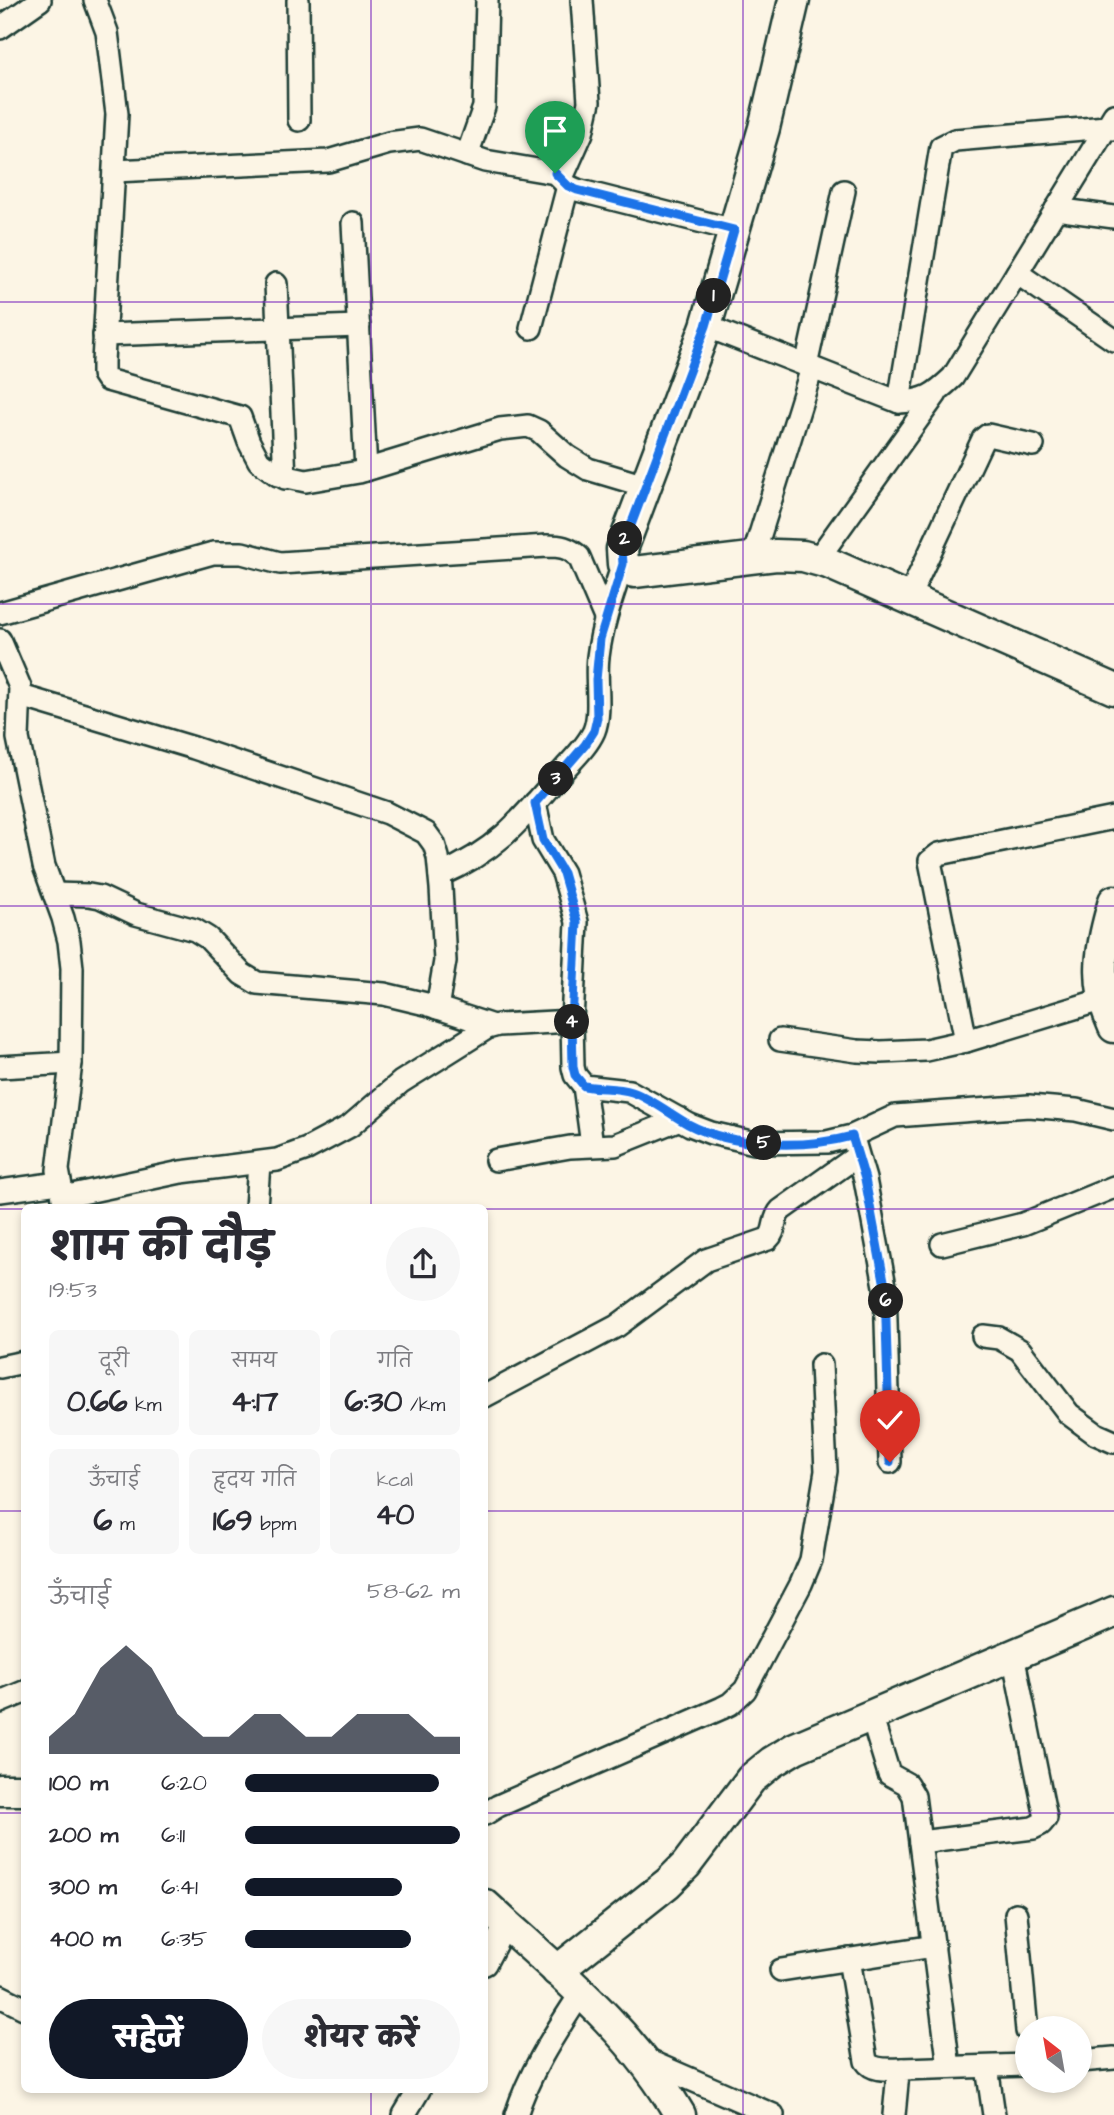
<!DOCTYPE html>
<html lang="hi">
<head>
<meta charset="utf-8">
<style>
	body { margin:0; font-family:"Architects Daughter","Playpen Sans Deva",sans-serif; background:#f7f7f7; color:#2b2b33; height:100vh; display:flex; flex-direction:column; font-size:26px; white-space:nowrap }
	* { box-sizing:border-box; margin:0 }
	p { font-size:23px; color:#7c7c81 }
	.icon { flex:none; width:38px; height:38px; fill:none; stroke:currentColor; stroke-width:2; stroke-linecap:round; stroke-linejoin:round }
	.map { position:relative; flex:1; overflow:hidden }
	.details { position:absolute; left:21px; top:1204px; width:467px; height:889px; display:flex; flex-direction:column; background:#fff; border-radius:10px; box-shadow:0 4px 10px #0003 }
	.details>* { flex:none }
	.needle { width:46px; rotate:329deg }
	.buttons { position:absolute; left:1015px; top:2016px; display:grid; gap:14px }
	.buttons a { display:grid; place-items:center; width:77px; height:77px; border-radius:50%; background:#fff; box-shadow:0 4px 10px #0003; font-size:35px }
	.pin { position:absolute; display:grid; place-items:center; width:60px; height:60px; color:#fff; margin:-72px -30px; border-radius:50% 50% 50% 0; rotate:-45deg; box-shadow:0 0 7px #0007 }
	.pin .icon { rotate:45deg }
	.km { position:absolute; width:35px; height:35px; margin:-18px; border-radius:50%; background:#222; color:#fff; font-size:19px; line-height:35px; text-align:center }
	.round { display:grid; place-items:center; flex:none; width:74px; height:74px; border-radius:37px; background:#f7f7f7 }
	.headline { display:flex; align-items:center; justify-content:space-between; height:119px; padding:0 28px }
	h1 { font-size:38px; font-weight:800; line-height:52px }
	.metrics { display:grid; grid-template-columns:repeat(3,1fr); gap:10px; height:119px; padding:7px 28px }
	.metrics div { display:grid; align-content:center; border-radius:10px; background:#f7f7f7; text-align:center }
	.metrics b { font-size:30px; font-weight:800 }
	.metrics small { font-size:19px; font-weight:400 }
	.metrics p { font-size:19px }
	.chart { height:196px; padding:14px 28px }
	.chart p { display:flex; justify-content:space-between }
	.chart svg { width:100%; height:126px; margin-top:7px; fill:#111827; opacity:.7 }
	.primary-button { display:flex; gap:14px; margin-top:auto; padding:14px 28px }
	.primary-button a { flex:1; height:80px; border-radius:42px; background:#111827; color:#fff; font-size:28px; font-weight:800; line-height:80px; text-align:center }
	.primary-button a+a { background:#f7f7f7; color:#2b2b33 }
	ul { padding:0 28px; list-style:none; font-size:23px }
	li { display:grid; grid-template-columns:112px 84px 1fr; align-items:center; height:52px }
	li i { height:18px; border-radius:9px; background:#111827 }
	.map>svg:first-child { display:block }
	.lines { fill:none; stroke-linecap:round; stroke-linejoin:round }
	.street-casing { stroke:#1f3d34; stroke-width:26 }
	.secondary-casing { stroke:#1f3d34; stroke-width:35 }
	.street { stroke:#fcf5e5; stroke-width:21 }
	.secondary { stroke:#fcf5e5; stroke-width:30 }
	.route-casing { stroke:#fff; stroke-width:14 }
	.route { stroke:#1a73e8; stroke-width:9 }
	.grid { fill:none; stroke:#7b2cbf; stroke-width:2; stroke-opacity:0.55 }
</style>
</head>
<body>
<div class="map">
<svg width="1114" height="2115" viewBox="0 0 1114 2115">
	<rect width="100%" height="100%" fill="#fcf5e5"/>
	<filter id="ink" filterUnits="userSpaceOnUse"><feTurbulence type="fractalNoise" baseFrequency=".0143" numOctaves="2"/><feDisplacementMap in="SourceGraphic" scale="14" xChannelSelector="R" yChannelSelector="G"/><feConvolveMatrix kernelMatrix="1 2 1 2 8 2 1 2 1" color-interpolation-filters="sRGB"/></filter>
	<g filter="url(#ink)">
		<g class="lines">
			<g class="street-casing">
				<g id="street">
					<path d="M95 0 107 32 117 114 103 362V374L107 380 240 417 249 442 259 461 278 475 306 481 359 472 500 429 528 426 539 431 567 456 588 469 645 486"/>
					<path d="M298 0 299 120"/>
					<path d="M0 28 40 0"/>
					<path d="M467 155 484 107 487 0"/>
					<path d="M114 171 328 161 389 143 420 139 485 161 555 173 568 186 577 190 734 230"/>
					<path d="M562 178 582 133 589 102 582 0"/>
					<path d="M1056 209 1114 217"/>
					<path d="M353 223 366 470"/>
					<path d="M1017 273 1114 340"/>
					<path d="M276 284 285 478"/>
					<path d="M706 326 899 402C926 401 934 395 953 377L1114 115"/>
					<path d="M531 328 568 186"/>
					<path d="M104 335 359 326"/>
					<path d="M806 366 844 191"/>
					<path d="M899 402 941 147 955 140 1106 127 1114 129"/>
					<path d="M753 557 812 368"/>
					<path d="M817 560 936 394"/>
					<path d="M908 599 983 439 988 435 1033 445"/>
					<path d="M0 613 213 553H242L280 563 547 546C560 546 569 547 579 557L605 618"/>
					<path d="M0 640 20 687 18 738 44 866 63 918 69 941 72 968 71 1063 58 1170 65 1208"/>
					<path d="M21 696 194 748 387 813 426 833 434 844 438 857 441 888 445 961 437 1008"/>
					<path d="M535 803 543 840 563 873 577 922 572 1021 573 1067 575 1075 584 1086 629 1091 690 1125 711 1133 755 1143 827 1142 852 1136 895 1116 1029 1106 1076 1110 1114 1119"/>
					<path d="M440 875C499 849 521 820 561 773 572 760 587 747 594 731 602 711 595 679 598 657 602 624 613 594 623 564"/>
					<path d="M54 894 89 895 100 897 136 914 195 930 208 938 242 974 257 983 384 994 426 1004 493 1026"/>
					<path d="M780 1040 857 1051 881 1052 926 1050 966 1041 1104 999"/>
					<path d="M966 1041 930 861 939 854 1114 818"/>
					<path d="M0 1067 71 1063"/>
					<path d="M584 1086 592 1145"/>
					<path d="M855 1145 865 1179 885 1286 890 1462"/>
					<path d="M496 1160 570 1147 615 1145 680 1119"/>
					<path d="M0 1191 59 1183"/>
					<path d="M63 1197 181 1172 277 1160 307 1149 350 1126 401 1082 487 1028 498 1025 572 1021"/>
					<path d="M256 1208 259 1163"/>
					<path d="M942 1244 1023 1224 1114 1187"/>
					<path d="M983 1336 999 1338 1020 1350 1069 1414 1096 1434 1114 1442"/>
					<path d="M0 1367 24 1362"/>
					<path d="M485 1396 617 1326 706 1260 768 1239C777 1231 772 1219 781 1210L857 1156"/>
					<path d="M0 1702 24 1692"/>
					<path d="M871 1715 889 1774 907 1784 914 1796 949 2067"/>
					<path d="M485 1814 498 1806 722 1708 730 1704 745 1690 801 1584 811 1560 826 1471 821 1365"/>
					<path d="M920 1842 1033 1828 1041 1824 1046 1818 1013 1655"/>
					<path d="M1016 1914 1027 2031"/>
					<path d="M849 1959 866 2061C873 2072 890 2069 903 2069"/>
					<path d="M485 1964 506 1924"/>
					<path d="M781 1970 934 1946"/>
					<path d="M0 1996 24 2008"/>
					<path d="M644 2059 773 2115"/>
					<path d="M1080 2061 1114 2058"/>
					<path d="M987 2067 994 2115"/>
					<path d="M404 2115 419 2090"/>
					<path d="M516 2115C530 2070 556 2032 581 1993"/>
					<path d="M894 2115 898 2073 903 2069 1027 2065"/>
				</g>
			</g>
			<g class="secondary-casing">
				<g id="secondary">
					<path d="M794 0 764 128 706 326 622 549 623 564 634 572 776 555 803 556 828 563 1114 689"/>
					<path d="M1114 901C1101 948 1093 981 1114 1027"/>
					<path d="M0 1790H24"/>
					<path d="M485 1905C557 1971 631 2029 680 2115"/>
					<path d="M557 1971 668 1883 686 1865 751 1779 772 1762 795 1748 1114 1612"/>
				</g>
			</g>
			<use href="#street" class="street"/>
			<use href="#secondary" class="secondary"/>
		</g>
	</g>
	<g class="lines" filter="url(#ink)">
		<g class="route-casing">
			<path id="route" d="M555 173 568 186 577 190 734 230 706 326 622 549 623 564 600 639 596 680 597 718 594 731 585 745 535 803 543 840 563 873 577 922 572 1021 573 1067 575 1075 584 1086C600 1089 617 1087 632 1092 652 1099 670 1114 688 1124 733 1148 804 1149 852 1136L865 1179 885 1286 890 1462"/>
		</g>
		<use href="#route" class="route"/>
	</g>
	<path class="grid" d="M371 0V1208M743 0V2115M0 302H1114M0 604H1114M0 906H1114M0 1209H24M485 1209H1114M0 1511H24M485 1511H1114M0 1813H24M485 1813H1114M371 2090V2115"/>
</svg>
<div class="buttons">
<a><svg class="needle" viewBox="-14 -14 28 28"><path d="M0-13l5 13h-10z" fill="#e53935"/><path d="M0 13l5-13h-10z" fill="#7c7c81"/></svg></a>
</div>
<div class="pin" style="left:555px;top:173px;background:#1e9e55"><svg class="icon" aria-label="arrive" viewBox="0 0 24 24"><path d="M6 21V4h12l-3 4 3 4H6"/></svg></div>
<div class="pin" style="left:890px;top:1462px;background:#d93025"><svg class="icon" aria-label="check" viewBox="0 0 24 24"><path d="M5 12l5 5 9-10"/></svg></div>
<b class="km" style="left:714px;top:296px">1</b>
<b class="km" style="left:625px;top:539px">2</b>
<b class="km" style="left:556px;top:779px">3</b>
<b class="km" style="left:572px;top:1022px">4</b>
<b class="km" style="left:764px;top:1143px">5</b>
<b class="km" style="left:886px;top:1301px">6</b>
<section class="details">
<div class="headline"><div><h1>शाम की दौड़</h1><p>19:53</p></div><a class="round"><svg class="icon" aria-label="share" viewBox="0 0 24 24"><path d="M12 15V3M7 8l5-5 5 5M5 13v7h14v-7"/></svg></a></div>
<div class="metrics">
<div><p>दूरी</p><b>0.66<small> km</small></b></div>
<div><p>समय</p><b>4:17</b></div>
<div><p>गति</p><b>6:30<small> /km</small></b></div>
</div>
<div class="metrics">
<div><p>ऊँचाई</p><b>6<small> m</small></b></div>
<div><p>हृदय गति</p><b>169<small> bpm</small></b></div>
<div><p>kcal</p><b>40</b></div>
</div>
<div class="chart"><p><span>ऊँचाई</span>58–62 m</p>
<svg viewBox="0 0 160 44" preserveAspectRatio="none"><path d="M0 44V38L10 30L20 14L30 6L40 14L50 30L60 38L70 38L80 30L90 30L100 38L110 38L120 30L130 30L140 30L150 38L160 38V44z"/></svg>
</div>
<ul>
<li><b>100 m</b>6:20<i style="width:90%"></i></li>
<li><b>200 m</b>6:11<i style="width:100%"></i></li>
<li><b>300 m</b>6:41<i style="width:73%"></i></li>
<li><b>400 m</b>6:35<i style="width:77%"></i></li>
</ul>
<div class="primary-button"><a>सहेजें</a><a>शेयर करें</a></div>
</section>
</div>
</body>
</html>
